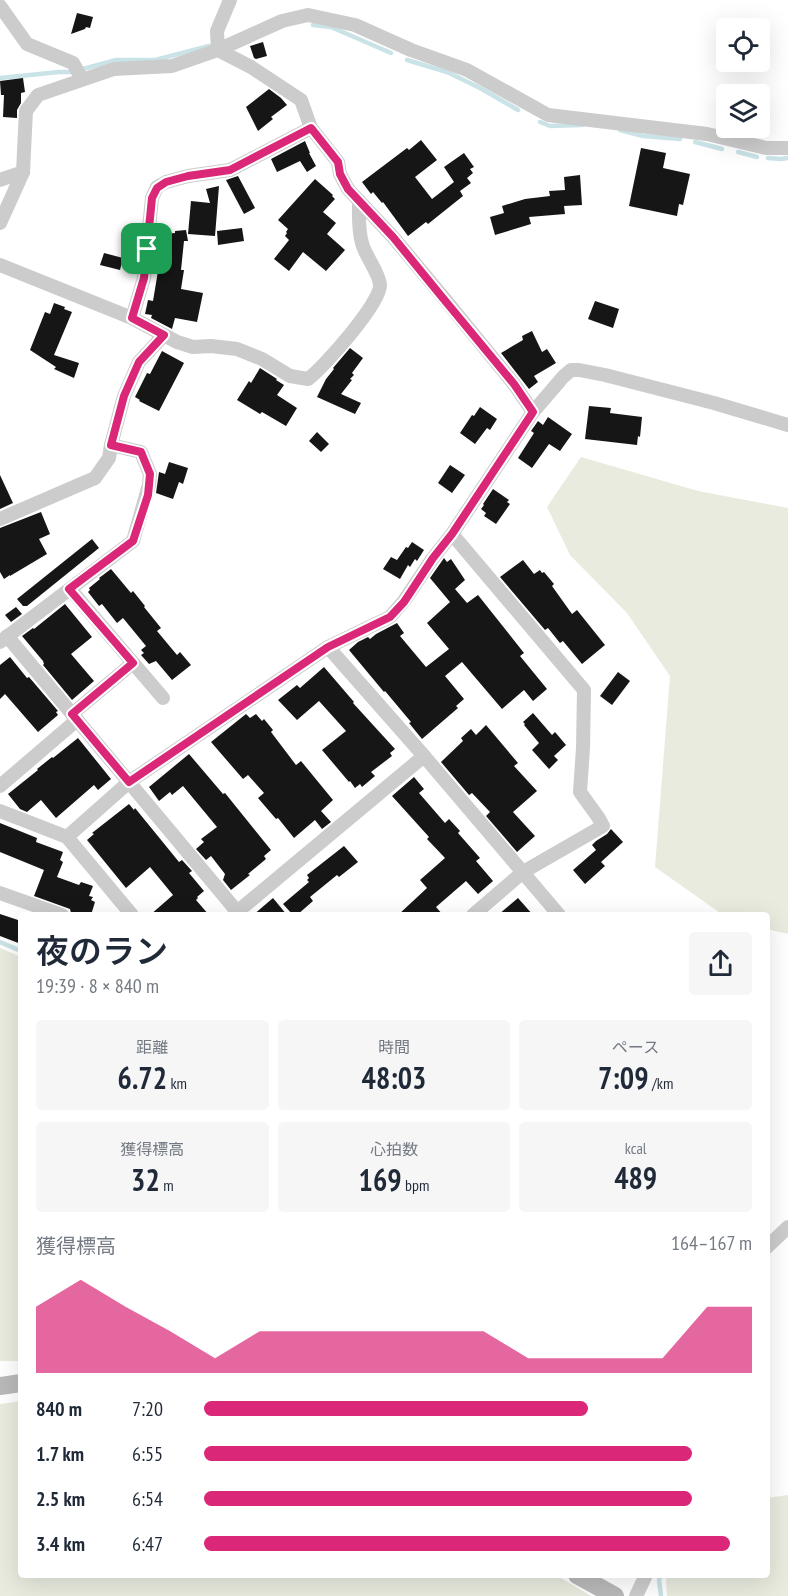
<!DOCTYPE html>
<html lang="ja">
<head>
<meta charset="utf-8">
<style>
	body { margin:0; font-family:"PT Sans Narrow","Noto Sans JP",sans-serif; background:#f6f6f7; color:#1f2937; height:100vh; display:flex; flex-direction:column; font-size:22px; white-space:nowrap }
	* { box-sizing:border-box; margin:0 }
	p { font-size:20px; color:#747a83 }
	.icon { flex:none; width:33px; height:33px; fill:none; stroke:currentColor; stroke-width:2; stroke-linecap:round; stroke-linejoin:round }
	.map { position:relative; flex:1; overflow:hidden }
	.drawer { position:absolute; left:18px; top:912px; width:752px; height:666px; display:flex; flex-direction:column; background:#fff; border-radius:6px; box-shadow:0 6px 24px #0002 }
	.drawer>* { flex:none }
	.fabs { position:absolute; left:716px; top:18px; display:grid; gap:12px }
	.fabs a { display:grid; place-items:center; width:54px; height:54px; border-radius:6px; background:#fff; box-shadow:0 6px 24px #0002; font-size:30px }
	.pin { position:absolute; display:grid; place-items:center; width:51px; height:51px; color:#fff; margin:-26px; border-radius:12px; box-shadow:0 3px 9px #0006 }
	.round { display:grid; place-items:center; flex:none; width:63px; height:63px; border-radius:6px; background:#f6f6f7 }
	.headline { display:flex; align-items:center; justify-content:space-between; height:102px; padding:0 18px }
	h1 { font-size:33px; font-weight:600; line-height:45px }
	.stats { display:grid; grid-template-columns:repeat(3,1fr); gap:9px; height:102px; padding:6px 18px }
	.stats div { display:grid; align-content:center; border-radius:6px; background:#f6f6f7; text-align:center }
	.stats b { font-size:30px; font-weight:600 }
	.stats small { font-size:16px; font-weight:400 }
	.stats p { font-size:16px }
	.chart { height:168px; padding:12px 18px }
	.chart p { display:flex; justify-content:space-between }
	.chart svg { width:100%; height:108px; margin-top:6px; fill:#db2777; opacity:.7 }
	ul { padding:0 18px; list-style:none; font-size:20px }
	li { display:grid; grid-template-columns:96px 72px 1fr; align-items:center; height:45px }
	li i { height:15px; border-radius:8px; background:#db2777 }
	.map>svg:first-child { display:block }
	.green { fill:#e8ebde }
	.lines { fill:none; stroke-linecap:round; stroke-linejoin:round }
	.stream { stroke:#c9e3e7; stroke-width:4.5 }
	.building { fill:#161616 }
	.street { stroke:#ccc; stroke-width:14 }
	.secondary { stroke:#b9b9b9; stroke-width:18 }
	.route-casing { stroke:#fff; stroke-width:12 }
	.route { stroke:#db2777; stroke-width:8 }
</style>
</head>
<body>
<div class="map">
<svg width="788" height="1596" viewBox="0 0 788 1596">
	<rect width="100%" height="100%" fill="#fff"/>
	<g class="green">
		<path d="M581 457 698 491 788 508V934L767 929 766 915H723L655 867 670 676 627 613 570 555 547 507Z"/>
		<path d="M0 948 21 957V1361H0Z"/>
		<path d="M21 1401V1575H556L591 1596H0V1404Z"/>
		<path d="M788 1495V1596H667L666 1579 670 1575H766L767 1498Z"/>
	</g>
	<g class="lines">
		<g class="stream">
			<path d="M313 25 331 27 391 53"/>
			<path d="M407 60 447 72 480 88 518 110"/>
			<path d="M0 78 59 72H72L116 60H155L209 46"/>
			<path d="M540 122 550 126 582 125"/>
			<path d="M620 130 643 136 680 139"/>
			<path d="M695 142 722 149"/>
			<path d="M738 152 757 157"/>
			<path d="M768 158 781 159 788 158"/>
			<path d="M0 942 21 951"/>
			<path d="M661 1575 659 1580 661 1596"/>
		</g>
	</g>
	<g class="building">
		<path d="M77 13 93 17 90 28 86 27 85 29 71 34Z"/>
		<path d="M263 42 267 56 256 59 254 58 250 46Z"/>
		<path d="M23 78 25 92 21 93V103L17 110V118L3 117 4 95H1L0 81Z"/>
		<path d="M269 89 281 98 287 105 271 117 273 119 258 131 246 107Z"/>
		<path d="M421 140 437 160 415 177 432 199 454 182 444 167 464 153 474 167 470 169 473 173 467 178 471 183 460 191 463 196 428 224 426 222 408 236 383 202 382 203 373 192 371 194 362 182 407 148 409 150Z"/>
		<path d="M305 141 310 153H309L316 166 307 172 300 161 277 172 271 159Z"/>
		<path d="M641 148 666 153 663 168 690 174 683 205 679 204 677 216 629 206Z"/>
		<path d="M580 175 582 205 564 206 565 214 529 217 531 224 495 235 490 217 504 213 502 206 525 199 550 196 549 191 565 190 564 177Z"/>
		<path d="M238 176 255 208 244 214 226 180Z"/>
		<path d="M315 179 333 195 332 196 335 199 323 212 336 223 327 234 345 250 326 271 303 252 289 271 274 259 289 240 285 236 287 233 286 232 288 229 278 220Z"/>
		<path d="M219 186 215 236 188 234 191 201 210 203 206 189Z"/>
		<path d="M242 228 244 241 218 245 217 231Z"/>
		<path d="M186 230 188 241H184L181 270H184L181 289 203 293 197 322 175 318 172 329 151 318 152 315 145 314 148 300 153 301 158 271H157L159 248 156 249 157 235 175 233V231Z"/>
		<path d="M104 253 123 258 120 270 100 265Z"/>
		<path d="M595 301 619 309 613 328 588 319Z"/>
		<path d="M54 303 65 307 64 309 72 312 54 355 79 363 74 378 54 369 56 367 30 350 45 312 50 314Z"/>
		<path d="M532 331 542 352 547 349 556 363 534 376 538 382 529 389 501 353 523 340 522 336Z"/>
		<path d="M350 348 363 358 352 373 354 375 350 379 352 380 341 394 361 403 355 414 317 397 326 379 334 369 333 368Z"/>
		<path d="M162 351 184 363 159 411 139 401 140 400 135 397 147 373 150 374Z"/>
		<path d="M260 368 277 379 276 380 284 385 277 395 297 408 286 426 262 412 260 414 237 400 249 381 251 383Z"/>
		<path d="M589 406 611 408 610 413 642 417 640 437 638 436 637 445 585 439Z"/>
		<path d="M480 407 497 419 490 430 487 428 475 444 460 433 472 415 474 416Z"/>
		<path d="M548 417 572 434 560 451 549 444 532 468 518 458 534 433 531 431 538 421 543 425Z"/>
		<path d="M317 432 329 444 321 452 309 441Z"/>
		<path d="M169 462 188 468 183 484 179 482 173 499 156 493 159 472 165 474Z"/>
		<path d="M450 465 465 475 452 493 438 483Z"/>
		<path d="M0 475 13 503 0 509Z"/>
		<path d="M493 489 509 500 507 502 510 504 496 524 484 516 486 513 481 509 484 505 483 504Z"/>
		<path d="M41 512 50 534 39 539 47 554 10 576V575L4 579 0 572V528Z"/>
		<path d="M92 539 99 548 27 606H23L17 599Z"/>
		<path d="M412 542 424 550 417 561 415 559 410 567 408 565 400 579 383 569 391 557 397 560 406 547 408 548Z"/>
		<path d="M444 558 447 562 451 559 465 580 455 589 467 603 478 595 524 653 520 656 547 689 533 701 524 690 502 709 462 662 445 676 464 699 456 706 458 708 422 739 409 723 411 722 385 691 384 692 349 650 358 642 368 637 370 639 376 634 397 623 404 633 400 636 426 667 449 649 427 623 450 602 430 578Z"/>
		<path d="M523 560 534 574 540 570 542 573 544 572 554 584 552 586 572 614 577 610 605 645 582 664 563 641 560 643 548 628 545 630 500 577Z"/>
		<path d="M111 569 131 593 133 591 145 606 144 607 161 628 157 631 177 655 180 652 191 665 172 680 156 661 149 664 141 655 144 653 141 650 146 646 123 618 117 623 102 604 99 606 88 592 90 590 89 588 100 579 99 578Z"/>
		<path d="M65 604 92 637 71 654 94 681 72 700 43 665 44 664 43 661 22 636 33 628 34 629Z"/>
		<path d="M16 607 22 614 11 622 5 615Z"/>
		<path d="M10 657 27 678 29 677 58 711 56 712 58 715 38 732 5 694 0 699V665Z"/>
		<path d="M324 667 354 702 353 703 395 749 390 753 392 756 371 772 375 776 362 787 360 784 355 788 350 781 349 782 322 750 346 731 319 701 297 720 278 700 297 685 300 688Z"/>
		<path d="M618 672 630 681 612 705 600 696Z"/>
		<path d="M533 713 552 735 555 732 566 745 554 756 558 760 549 769 532 750 539 743 524 725 525 724 523 722Z"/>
		<path d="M246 714 250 718 256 714 262 721 264 719 273 730 271 732 296 765 301 761 333 800 321 811 331 822 322 829 315 820 294 838 278 818 276 819 258 798 264 793 248 775 243 779 211 742Z"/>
		<path d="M486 725 518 763 514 766 537 791 513 812 535 836 517 852 486 816 490 812 472 793 469 795 441 762 463 741 461 738 471 729 476 735Z"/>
		<path d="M78 738 111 779 98 790 94 785 56 818 41 800 27 812 20 809 8 794 38 770 37 769 52 757 53 758Z"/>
		<path d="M189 754 223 794 225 793 271 850 264 856 266 859 248 874 250 875 231 890 223 880 225 874 211 856 206 860 196 849 204 842 201 839 217 827 183 786 172 795 170 792 159 801 149 787Z"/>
		<path d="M414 777 424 789 419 793 445 823 449 819 460 831 458 833 480 858 476 861 493 881 478 894 466 881 436 907 443 915H398L427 888 420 880 445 858 427 839 429 837 392 796Z"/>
		<path d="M129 804 134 810 135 808 179 862 182 860 192 871 189 873 204 891 197 897 198 898 196 900 209 915H150L173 895 150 867 126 888 87 840 94 834 92 833Z"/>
		<path d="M0 823 37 838 36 842 63 852 60 860 63 862 57 877 79 885 81 882 93 886 89 896 93 897 91 900 95 902 91 915H76L71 913 70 909 34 896 44 870 0 852Z"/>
		<path d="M611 829 623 842 601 862 605 866 585 884 573 870 596 850 592 845 596 841 607 834Z"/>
		<path d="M344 846 358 862 339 877 337 875 310 897 313 901 297 915H293L283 904 309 882 307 880 309 878 307 875Z"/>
		<path d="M273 898 287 915H253Z"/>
		<path d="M518 898 533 915H498Z"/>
		<path d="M0 914 21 921V944L0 936Z"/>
	</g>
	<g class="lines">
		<g class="street">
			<path d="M0 6 27 44 73 63 82 79"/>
			<path d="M218 50 251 67 301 100 311 128 338 162 340 174 348 189 393 237 443 297 514 384 533 412"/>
			<path d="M218 50 217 31 230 0"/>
			<path d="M0 180 23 172"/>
			<path d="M0 223 23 172 26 111 38 95 114 69 172 66 218 50 282 21 308 15 355 25 411 50 467 70 548 115 707 134 766 148H788"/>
			<path d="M0 265 132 318 177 342 193 347 211 346 237 349 262 359 290 376 308 379C323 368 381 303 380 285 379 272 365 256 362 243 358 230 359 214 359 201"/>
			<path d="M132 318 144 278 152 198 157 187 166 182 188 176 230 170 311 128"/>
			<path d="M0 519 95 478 109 458 111 445"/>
			<path d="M452 534 584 690 583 748 580 792 598 817 603 826 523 872 473 915"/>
			<path d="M70 589 163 698"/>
			<path d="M7 636 240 915"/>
			<path d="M0 642 133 541 149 485 150 474 141 452 111 445 124 396 139 362 164 335"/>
			<path d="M328 647 424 756 559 915"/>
			<path d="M72 714 133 663"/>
			<path d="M0 786 77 720"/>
			<path d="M0 811 67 837 132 915"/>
			<path d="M67 837 129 782 328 647 390 617 404 601 433 558 452 534 533 412 563 377 571 370H579L605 375 714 403 788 425"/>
			<path d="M0 893 62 915"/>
			<path d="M237 912 424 756"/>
			<path d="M766 1248 788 1227"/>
			<path d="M636 1596 646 1575"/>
		</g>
		<g class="secondary">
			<path d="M0 1386 21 1383"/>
			<path d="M577 1575 615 1596"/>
		</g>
	</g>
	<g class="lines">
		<g class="route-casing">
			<path id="route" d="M311 128 338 162 340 174 348 189 393 237 442 297 514 384 533 412 452 534 433 558 404 602 390 617 328 647 129 782 72 714 133 663 69 589 133 541 148 495 149 485 150 474 141 452 111 445 124 396 139 362 164 335 132 318 144 278 152 198 157 188 166 182 188 176 230 170Z"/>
		</g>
		<use href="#route" class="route"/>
	</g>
</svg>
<div class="fabs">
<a><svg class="icon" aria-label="locate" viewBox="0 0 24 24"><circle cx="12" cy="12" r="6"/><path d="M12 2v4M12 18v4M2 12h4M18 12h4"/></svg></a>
<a><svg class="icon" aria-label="layers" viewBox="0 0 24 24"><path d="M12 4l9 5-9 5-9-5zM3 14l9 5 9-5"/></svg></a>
</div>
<div class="pin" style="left:147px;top:249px;background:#1e9e55"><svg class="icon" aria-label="arrive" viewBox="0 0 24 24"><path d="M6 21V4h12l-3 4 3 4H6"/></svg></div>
<section class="drawer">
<div class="headline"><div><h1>夜のラン</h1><p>19:39 · 8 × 840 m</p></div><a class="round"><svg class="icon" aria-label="share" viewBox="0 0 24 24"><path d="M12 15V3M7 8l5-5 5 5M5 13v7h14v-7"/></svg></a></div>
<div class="stats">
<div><p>距離</p><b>6.72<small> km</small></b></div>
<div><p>時間</p><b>48:03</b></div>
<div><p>ペース</p><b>7:09<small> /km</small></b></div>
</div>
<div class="stats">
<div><p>獲得標高</p><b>32<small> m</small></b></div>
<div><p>心拍数</p><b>169<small> bpm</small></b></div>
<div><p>kcal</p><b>489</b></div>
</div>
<div class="chart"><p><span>獲得標高</span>164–167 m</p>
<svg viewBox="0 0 160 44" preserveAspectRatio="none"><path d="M0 44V17L10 6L20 17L30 27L40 38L50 27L60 27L70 27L80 27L90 27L100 27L110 38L120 38L130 38L140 38L150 17L160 17V44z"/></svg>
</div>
<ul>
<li><b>840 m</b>7:20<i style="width:70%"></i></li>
<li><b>1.7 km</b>6:55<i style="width:89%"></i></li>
<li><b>2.5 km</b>6:54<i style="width:89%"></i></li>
<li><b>3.4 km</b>6:47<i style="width:96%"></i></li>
</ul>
</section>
</div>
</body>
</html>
